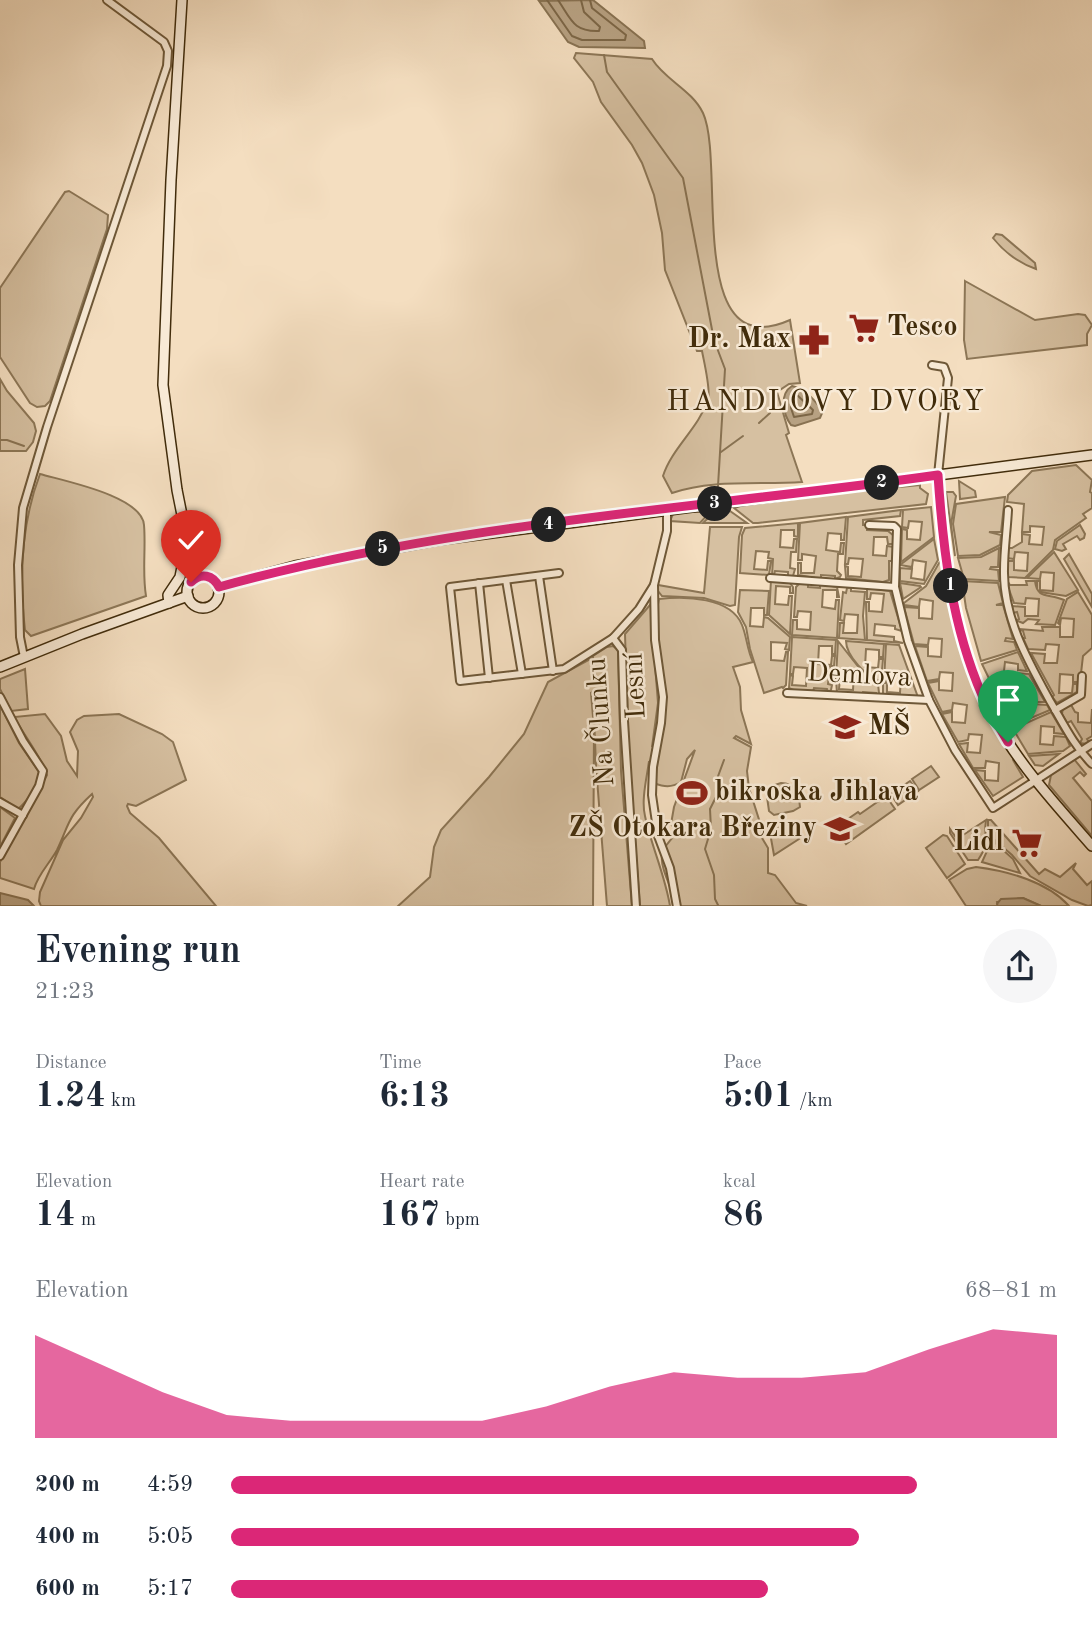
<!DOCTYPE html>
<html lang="en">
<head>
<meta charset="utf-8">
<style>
	body { margin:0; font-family:"Old Standard TT",serif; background:#f6f6f7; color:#1f2937; height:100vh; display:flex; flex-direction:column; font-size:26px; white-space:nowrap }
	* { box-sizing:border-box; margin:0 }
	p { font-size:23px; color:#747a83 }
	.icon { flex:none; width:38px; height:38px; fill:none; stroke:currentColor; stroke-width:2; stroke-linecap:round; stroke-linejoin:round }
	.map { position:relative; height:906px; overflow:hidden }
	.side { display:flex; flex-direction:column; background:#fff; flex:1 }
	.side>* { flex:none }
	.pin { position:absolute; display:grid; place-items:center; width:60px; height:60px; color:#fff; margin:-72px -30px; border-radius:50% 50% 50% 0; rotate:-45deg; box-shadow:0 0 7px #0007 }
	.pin .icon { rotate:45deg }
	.km { position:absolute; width:35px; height:35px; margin:-18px; border-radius:50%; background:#222; color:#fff; font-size:19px; line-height:35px; text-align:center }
	.round { display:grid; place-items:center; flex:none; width:74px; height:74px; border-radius:37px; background:#f6f6f7 }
	.headline { display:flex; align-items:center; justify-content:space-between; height:119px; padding:0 35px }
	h1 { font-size:38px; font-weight:700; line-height:52px }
	.metrics { display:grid; grid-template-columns:repeat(3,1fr); gap:10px; height:119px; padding:7px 35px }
	.metrics div { display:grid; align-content:center }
	.metrics b { font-size:35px; font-weight:700 }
	.metrics small { font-size:19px; font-weight:400 }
	.metrics p { font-size:19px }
	.chart { height:196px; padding:14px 35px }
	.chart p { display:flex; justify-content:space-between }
	.chart svg { width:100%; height:126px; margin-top:7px; fill:#db2777; opacity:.7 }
	ul { padding:0 35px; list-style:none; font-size:23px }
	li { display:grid; grid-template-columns:112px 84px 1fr; align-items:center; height:52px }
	li i { height:18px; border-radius:9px; background:#db2777 }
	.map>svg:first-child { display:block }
	.green { fill:#d6c0a1; stroke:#8c7656; stroke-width:2; fill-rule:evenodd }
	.water { fill:#b7a182; stroke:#887252; stroke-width:2 }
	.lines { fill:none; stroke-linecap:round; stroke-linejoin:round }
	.shore { stroke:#7c6646; stroke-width:2 }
	.stream { stroke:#887252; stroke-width:2 }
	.street-casing { stroke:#6e5838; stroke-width:10 }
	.secondary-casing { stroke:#412c0b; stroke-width:12 }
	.street { stroke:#f8ead6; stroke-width:6 }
	.secondary { stroke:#f8ead6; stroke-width:9 }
	.route-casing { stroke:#fff; stroke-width:14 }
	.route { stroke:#db2777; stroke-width:9 }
	.labels { text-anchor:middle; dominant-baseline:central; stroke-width:5; stroke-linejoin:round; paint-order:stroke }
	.poi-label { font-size:28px; font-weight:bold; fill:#412c0b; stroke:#f8ead6; text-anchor:start }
	.street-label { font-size:28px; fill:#412c0b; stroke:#f8ead6 }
	.neighbourhood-label { font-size:30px; letter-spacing:2px; fill:#412c0b; stroke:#f8ead6 }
</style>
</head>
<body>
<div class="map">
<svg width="1092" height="907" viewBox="0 0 1092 907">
	<rect width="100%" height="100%" fill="#f4dec0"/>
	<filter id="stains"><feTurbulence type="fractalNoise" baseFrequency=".00286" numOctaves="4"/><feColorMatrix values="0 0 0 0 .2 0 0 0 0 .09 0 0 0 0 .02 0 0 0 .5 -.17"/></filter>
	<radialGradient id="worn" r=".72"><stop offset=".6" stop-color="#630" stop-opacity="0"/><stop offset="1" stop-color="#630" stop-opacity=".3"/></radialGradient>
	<g class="green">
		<path d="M576 53 652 59C665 80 692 90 703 113 726 162 684 367 790 320L800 383 789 384 777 392 789 433 786 435 802 482C759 485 713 479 672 493L663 476C672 448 698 429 708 400 711 390 704 362 702 351H697L665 270 662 233 654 195 642 163 632 145 601 102 593 82 574 58Z"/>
		<path d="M69 191 108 215 107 229 50 401 45 406 37 407 30 403 0 357V288L65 192Z"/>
		<path d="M996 234 1002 235 1035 263 1036 269C1019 263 1005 253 993 238Z"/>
		<path d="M965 281 1035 320 1078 314 1085 315 1092 325 1087 334V345L967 359 964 340Z"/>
		<path d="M0 379 7 391 34 423 36 431 33 442 26 451H0Z"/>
		<path d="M1076 465 1092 480 1090 492 1092 493V508L1083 514 1086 518 1055 540 1053 550 1025 578 1008 577 1006 576 1007 561H1014V570L1027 571 1028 553 1015 552 1014 559 1007 558 1008 548H1012L1022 542V534L1030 535 1029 544 1042 545 1044 527 1030 526V532H1022L1024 504 1007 502 1008 495 1032 471Z"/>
		<path d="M40 474C64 481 142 496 144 525 146 549 142 572 146 596L31 636 25 630C19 578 21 524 40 474Z"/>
		<path d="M959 481 975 491 976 497 960 499Z"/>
		<path d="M920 485V488L928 494 926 504 758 523H753L734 508 747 504 787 498Z"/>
		<path d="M946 492H953L956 496 951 524 955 556Z"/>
		<path d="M1005 497 1001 532H989L1001 535 1000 545 980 555 958 556 953 524 956 504Z"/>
		<path d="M931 507 934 537 901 562 902 529 907 530V539L920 540 922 522 909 521 908 528 902 527 903 510Z"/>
		<path d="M901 510 900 516 863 520V525H867V530L888 531 894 536V544H888L887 537H874L873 555 886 556 887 546 894 547 893 561H889V580L883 582 846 578 845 566 848 567V576L861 577 863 559 849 558 848 564H845L848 517Z"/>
		<path d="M730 511 747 523H703L713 513Z"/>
		<path d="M685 512H710L700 523 670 521 673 514Z"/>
		<path d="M846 517 844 540H841V534L828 533 826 550 840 552 841 543H844L843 554H838L837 571 841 575 840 577 835 579V576L821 575V579L798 575V563H801V573H814L816 556 802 554V560H798L800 523Z"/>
		<path d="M798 523V537L794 536V530H781L780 547 793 548 794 539H797L796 552H791L790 568 795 569 793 576 788 577V572L775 571 774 575H772L773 559 768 558 769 552 756 551 754 569 767 570 768 561H771L769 575 740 573 742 535 745 528Z"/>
		<path d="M1080 525 1085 534 1084 538 1080 540 1077 536 1063 544 1066 549 1062 551 1055 549 1057 541Z"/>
		<path d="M710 527H742L739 537 735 605 730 606 704 598 662 596 658 591V585L704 593Z"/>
		<path d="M934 539 938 560 924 584 900 581V568L912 569 911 578 924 580 926 562 913 560 912 567 900 565Z"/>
		<path d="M999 548 998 567H991L990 569 998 570 999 581 964 579 958 558 981 557Z"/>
		<path d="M1054 552 1078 590 1066 596 1040 592 1037 590V581H1040V590L1053 591 1054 573 1041 572 1040 579 1027 578Z"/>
		<path d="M1069 554 1092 594V607L1064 559Z"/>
		<path d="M942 560 953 619 965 659 1014 759 1013 760 1023 777 993 796 975 770 985 771V780L998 781 999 763 986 761 985 768H973L959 744 968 743 967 752 980 753 982 735 969 734 968 740 958 742 942 714 952 712V722L965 723 967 705 953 703 952 710 942 712 928 683 939 681V690L952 691 953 673 940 672 939 679 927 681 915 646 928 647V656L941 657 942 639 929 638 928 645 914 644 904 607 919 608V618L932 619 933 601 920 599 919 607 904 605V603L926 586 939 563Z"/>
		<path d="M771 580 789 582 793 587V593H790V587L776 586 775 604 788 605 789 596H792L790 634 769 615Z"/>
		<path d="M962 581 998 583 1003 603 996 605H1003L1013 639 1006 638 1005 641 1014 642 1017 650 981 661 966 608Z"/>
		<path d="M1026 581H1035C1037 600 1049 593 1064 600L1055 625 1036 624 1039 620 1028 619 1023 623 1015 620 1019 619 1017 612 1013 613 1012 606 1025 607V616H1038L1039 599 1026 598 1025 604 1014 603 1007 584 1008 582 1010 585H1027Z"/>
		<path d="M800 583H808V587L820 588V584L837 587 839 597H837V590H823L822 607 835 609 836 600H839L837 638 792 635 793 620H797V629L810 630 811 612 798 611 797 617H794L796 587Z"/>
		<path d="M900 583 920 586 921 587 903 599Z"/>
		<path d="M851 587V591L865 592 863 616 865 640 839 638 840 623H844L843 633H857L858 615 845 614 844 621 840 620 843 592 846 593 847 588Z"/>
		<path d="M867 588 890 591 902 631 895 629V626L875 624 874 635 894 637V641L903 643 867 640 866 602H869V611L882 612 884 594 871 593 870 599H867Z"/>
		<path d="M740 590 769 591 767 615H764V608H751L750 626 763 627 764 617 768 618 790 637 789 650 785 649 787 643 771 642V660L784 661 786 652H788L786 685 783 688 782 687 764 693 750 649 746 627 738 612Z"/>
		<path d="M1078 592 1092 615V648L1083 656 1080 682H1073V675L1060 674 1059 693H1072L1073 684H1077V692L1057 703 1052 697 1054 695 1031 653 1045 654 1044 663H1057L1059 645 1046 644 1045 650 1028 649 1023 638H1025L1023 631 1019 629 1043 631 1042 627H1060V637H1073L1074 619 1061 618 1060 625 1058 623 1067 599Z"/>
		<path d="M659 599C685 596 731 597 742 625 747 637 747 650 753 662L733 667 740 687 741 710 751 744 736 736 734 738 751 747 747 771 749 788 762 829V838L768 848V873L775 875 796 903 807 906H677C674 892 660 869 662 856 663 844 673 841 676 831L671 824 674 807 695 750 687 759 681 782C671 788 664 787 654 783L649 761C647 777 641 800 645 816 651 845 665 875 670 906H640L629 762 625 634 650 605 653 606 656 614ZM655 665 659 680 662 728 652 747 658 703Z"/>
		<path d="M792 637 836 640 835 654H832V646H819L818 664 831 665 832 656H835L834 666H830L828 684 832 685 831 690 828 692 827 689 814 688 813 692 793 690 789 688 790 675 793 676 792 685 806 686 807 668 794 667 793 674H790Z"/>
		<path d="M838 641 857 665 878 684 879 693 876 697V693L863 692 862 696 837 693 836 679H840L839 689 853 690 854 672 841 670 840 678 836 677Z"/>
		<path d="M846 641 884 644 883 657H879V650L866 649 865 667 878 668 879 659H883L881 681C867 679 846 655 846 641Z"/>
		<path d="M886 644 899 645 919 700 883 695V683H887V692L900 693 901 675 888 674 887 681H884Z"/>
		<path d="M613 646 618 650 621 771 632 906H607L596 766 593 691 591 693 594 729 593 906 397 907 430 877 434 847 441 830 489 777 524 734 548 682 592 658 593 660V656L607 647Z"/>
		<path d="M1018 652 1027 671 1018 670V664L1005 662 1003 680 1016 682 1017 673 1029 674 1045 702H1033V695L1020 694 1019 712 1032 713 1033 704 1047 705 1050 710 1012 726 982 664Z"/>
		<path d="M25 669 28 709 11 711 0 689V679Z"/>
		<path d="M1070 703 1075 712 1078 713V722L1091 723 1092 709V736L1087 739 1089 742 1087 744 1080 743 1082 739 1071 721 1067 723 1062 714 1063 707Z"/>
		<path d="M0 705 19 743 39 772C38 785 28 801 18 809L0 797Z"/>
		<path d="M1051 712 1064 734 1054 733V727L1041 726 1040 744 1053 745 1054 736 1066 737 1070 746 1063 751 1028 754 1013 729Z"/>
		<path d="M45 714 61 736 67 761 77 776 78 751 70 732 77 720 84 716 119 714 162 734 173 742 186 780 136 806 128 804 127 806 130 813 159 838 216 906H41L39 901 40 892 63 840 81 818 93 797 92 794C68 816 70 822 57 850 50 863 38 874 34 889L0 878V862L47 775C45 763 22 732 14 717Z"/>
		<path d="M1059 754 1043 766 1035 765 1029 756Z"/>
		<path d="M1074 759 1086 774 1084 776 1080 772 1073 778 1092 801V836L1049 785 1051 775Z"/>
		<path d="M931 766 939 777 919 790 912 779Z"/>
		<path d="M910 781 918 791 898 805 891 794Z"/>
		<path d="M781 783C796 783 799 794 800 807L793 811 774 815 769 811 766 790 768 787Z"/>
		<path d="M886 796 895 809 846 844 835 828 858 812 860 814Z"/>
		<path d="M0 807 15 818 0 847Z"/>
		<path d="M986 820C983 838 991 841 978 860H968L950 833V829L957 839Z"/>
		<path d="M988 820H991L1039 874 1045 869 1060 877 1076 863 1073 869 1087 885 1092 881V905L1088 906 1072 900 1030 876 1012 855 990 836 988 827Z"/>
		<path d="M788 822 799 839 774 855 770 833Z"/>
		<path d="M943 835 947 836 965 864 947 878 926 848Z"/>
		<path d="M992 840 1013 859 1020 873 982 862Z"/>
		<path d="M976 867C1008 871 1048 882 1069 906H1041L1023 898 997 902 998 906H966L949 880 967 869Z"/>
	</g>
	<g class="water">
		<path d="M593 0 644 41 645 48 579 47 568 42 539 1Z"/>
		<path d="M792 386C806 389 814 400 823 411L820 418 795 426 791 425C783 414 779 394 792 386Z"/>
		<path d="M0 893 28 900 34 906H0Z"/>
		<path d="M1023 898 1041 906H998L997 904 1001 899Z"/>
	</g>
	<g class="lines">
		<g class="shore">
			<path d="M547 0 572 36 582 40H625L626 35 592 8 590 0"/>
			<path d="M558 0C571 19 573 32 599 31L600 27 584 12 581 0"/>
			<path d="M792 395 796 394 813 410 812 414 794 417 791 408Z"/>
		</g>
		<g class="stream">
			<path d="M604 55 607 72 683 178 714 340 725 369 718 486"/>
			<path d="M759 423 770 413"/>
			<path d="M0 440H7L24 446"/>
			<path d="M721 452 743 436"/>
			<path d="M719 907 715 899 714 875 705 849 711 829 710 809 716 797 717 779 724 760"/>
		</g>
		<g class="street-casing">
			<g id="street">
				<path d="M932 365 944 367 948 378 938 475"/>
				<path d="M1008 510C1007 530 1004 550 1004 570 1003 617 1028 661 1050 701 1063 723 1074 746 1092 764"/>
				<path d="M869 525 894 526 897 529 895 587 908 641 929 700 955 750 993 808 1092 744"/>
				<path d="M559 573 450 587 460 681 564 669 613 638 639 609 654 585 667 531V510"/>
				<path d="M539 576 553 671"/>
				<path d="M770 578 895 587"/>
				<path d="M506 580 522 674"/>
				<path d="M479 583 489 678"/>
				<path d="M654 585 655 640 663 697 661 723 653 767 652 795 658 836 670 868 677 907"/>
				<path d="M613 638 622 650 624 721 636 907"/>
				<path d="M24 657 20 637 18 565 23 508 47 427 167 66 168 51 164 42 107 0"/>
				<path d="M787 693 929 700"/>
				<path d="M0 697 23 741 43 771 39 786 0 856"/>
				<path d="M1055 710 1081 695 1082 676"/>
				<path d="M0 802 23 815"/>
			</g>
		</g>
		<g class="secondary-casing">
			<g id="secondary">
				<path d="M182 0 171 180 163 385 177 490 185 530 199 576"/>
				<path d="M938 475C944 557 954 647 994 719 1020 766 1057 806 1092 846"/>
				<circle cx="203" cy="592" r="16"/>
				<path d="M219 587 295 566 439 540 1092 455"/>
				<path d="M169 603 168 595 180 577 184 557 191 552"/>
				<path d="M0 667 82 634 188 596"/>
			</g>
		</g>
		<use href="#street" class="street"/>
		<use href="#secondary" class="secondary"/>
	</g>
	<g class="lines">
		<g class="route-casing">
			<path id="route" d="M191 582C201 572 213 575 219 587 453 522 698 509 938 475 943 550 952 626 982 695 989 712 999 726 1008 742"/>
		</g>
		<use href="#route" class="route"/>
	</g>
	<defs>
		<g id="supermarket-bare" transform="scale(2.415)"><path d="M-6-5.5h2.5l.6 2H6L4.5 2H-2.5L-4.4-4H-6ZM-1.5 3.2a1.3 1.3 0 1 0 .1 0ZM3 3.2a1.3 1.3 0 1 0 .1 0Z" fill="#8f2418" stroke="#f8ead6" stroke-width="2.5" paint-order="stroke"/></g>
		<g id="pharmacy-bare" transform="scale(2.415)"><path d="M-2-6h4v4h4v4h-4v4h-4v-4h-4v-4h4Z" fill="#8f2418" stroke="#f8ead6" stroke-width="2.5" paint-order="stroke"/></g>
		<g id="school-bare" transform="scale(2.415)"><path d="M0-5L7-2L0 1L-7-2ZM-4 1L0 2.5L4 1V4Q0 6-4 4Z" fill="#8f2418" stroke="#f8ead6" stroke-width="2.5" paint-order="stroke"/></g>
		<g id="stadium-bare" transform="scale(2.415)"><path d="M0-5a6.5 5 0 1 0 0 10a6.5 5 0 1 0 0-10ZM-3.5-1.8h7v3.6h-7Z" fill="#8f2418" stroke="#f8ead6" stroke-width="2.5" paint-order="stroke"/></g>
	</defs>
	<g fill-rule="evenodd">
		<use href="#supermarket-bare" x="864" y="328"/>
		<use href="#pharmacy-bare" x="814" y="340"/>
		<use href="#school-bare" x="845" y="727"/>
		<use href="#stadium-bare" x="692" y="793"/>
		<use href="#school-bare" x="840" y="829"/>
		<use href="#supermarket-bare" x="1027" y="843"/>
	</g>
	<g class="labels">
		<g class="poi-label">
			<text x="887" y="328">Tesco</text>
			<text x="791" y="340" text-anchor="end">Dr. Max</text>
			<text x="868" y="727">MŠ</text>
			<text x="715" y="793">bikroska Jihlava</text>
			<text x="817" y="829" text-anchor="end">ZŠ Otokara Březiny</text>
			<text x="1004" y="843" text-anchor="end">Lidl</text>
		</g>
		<g class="street-label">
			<text transform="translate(859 676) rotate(3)">Demlova</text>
			<text transform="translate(636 686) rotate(-93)">Lesní</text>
			<text transform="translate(602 722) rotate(-94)">Na Člunku</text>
		</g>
		<g class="neighbourhood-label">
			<text x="826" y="402">HANDLOVY DVORY</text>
		</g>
	</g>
	<rect width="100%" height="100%" filter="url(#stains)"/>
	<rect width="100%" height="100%" fill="url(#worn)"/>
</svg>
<div class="pin" style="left:1008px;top:742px;background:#1e9e55"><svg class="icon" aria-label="arrive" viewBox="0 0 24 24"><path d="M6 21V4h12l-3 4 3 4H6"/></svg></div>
<div class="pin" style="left:191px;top:582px;background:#d93025"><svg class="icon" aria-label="check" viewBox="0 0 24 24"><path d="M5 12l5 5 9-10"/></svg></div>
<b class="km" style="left:951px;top:586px">1</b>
<b class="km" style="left:882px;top:483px">2</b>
<b class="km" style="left:715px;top:504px">3</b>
<b class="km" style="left:549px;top:525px">4</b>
<b class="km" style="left:383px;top:549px">5</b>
</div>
<section class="side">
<div class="headline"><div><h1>Evening run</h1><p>21:23</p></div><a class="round"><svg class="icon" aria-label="share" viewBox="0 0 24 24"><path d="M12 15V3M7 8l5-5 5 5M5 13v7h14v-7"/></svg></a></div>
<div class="metrics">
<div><p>Distance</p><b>1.24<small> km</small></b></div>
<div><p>Time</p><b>6:13</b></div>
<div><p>Pace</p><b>5:01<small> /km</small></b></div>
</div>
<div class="metrics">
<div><p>Elevation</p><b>14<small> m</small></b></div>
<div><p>Heart rate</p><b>167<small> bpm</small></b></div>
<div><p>kcal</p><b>86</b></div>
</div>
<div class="chart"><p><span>Elevation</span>68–81 m</p>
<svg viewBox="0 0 160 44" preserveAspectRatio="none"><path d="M0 44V8L10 18L20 28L30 36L40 38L50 38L60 38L70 38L80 33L90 26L100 21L110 23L120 23L130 21L140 13L150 6L160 8V44z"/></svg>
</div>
<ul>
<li><b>200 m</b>4:59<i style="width:83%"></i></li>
<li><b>400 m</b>5:05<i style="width:76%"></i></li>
<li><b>600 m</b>5:17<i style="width:65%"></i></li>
</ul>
</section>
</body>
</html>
